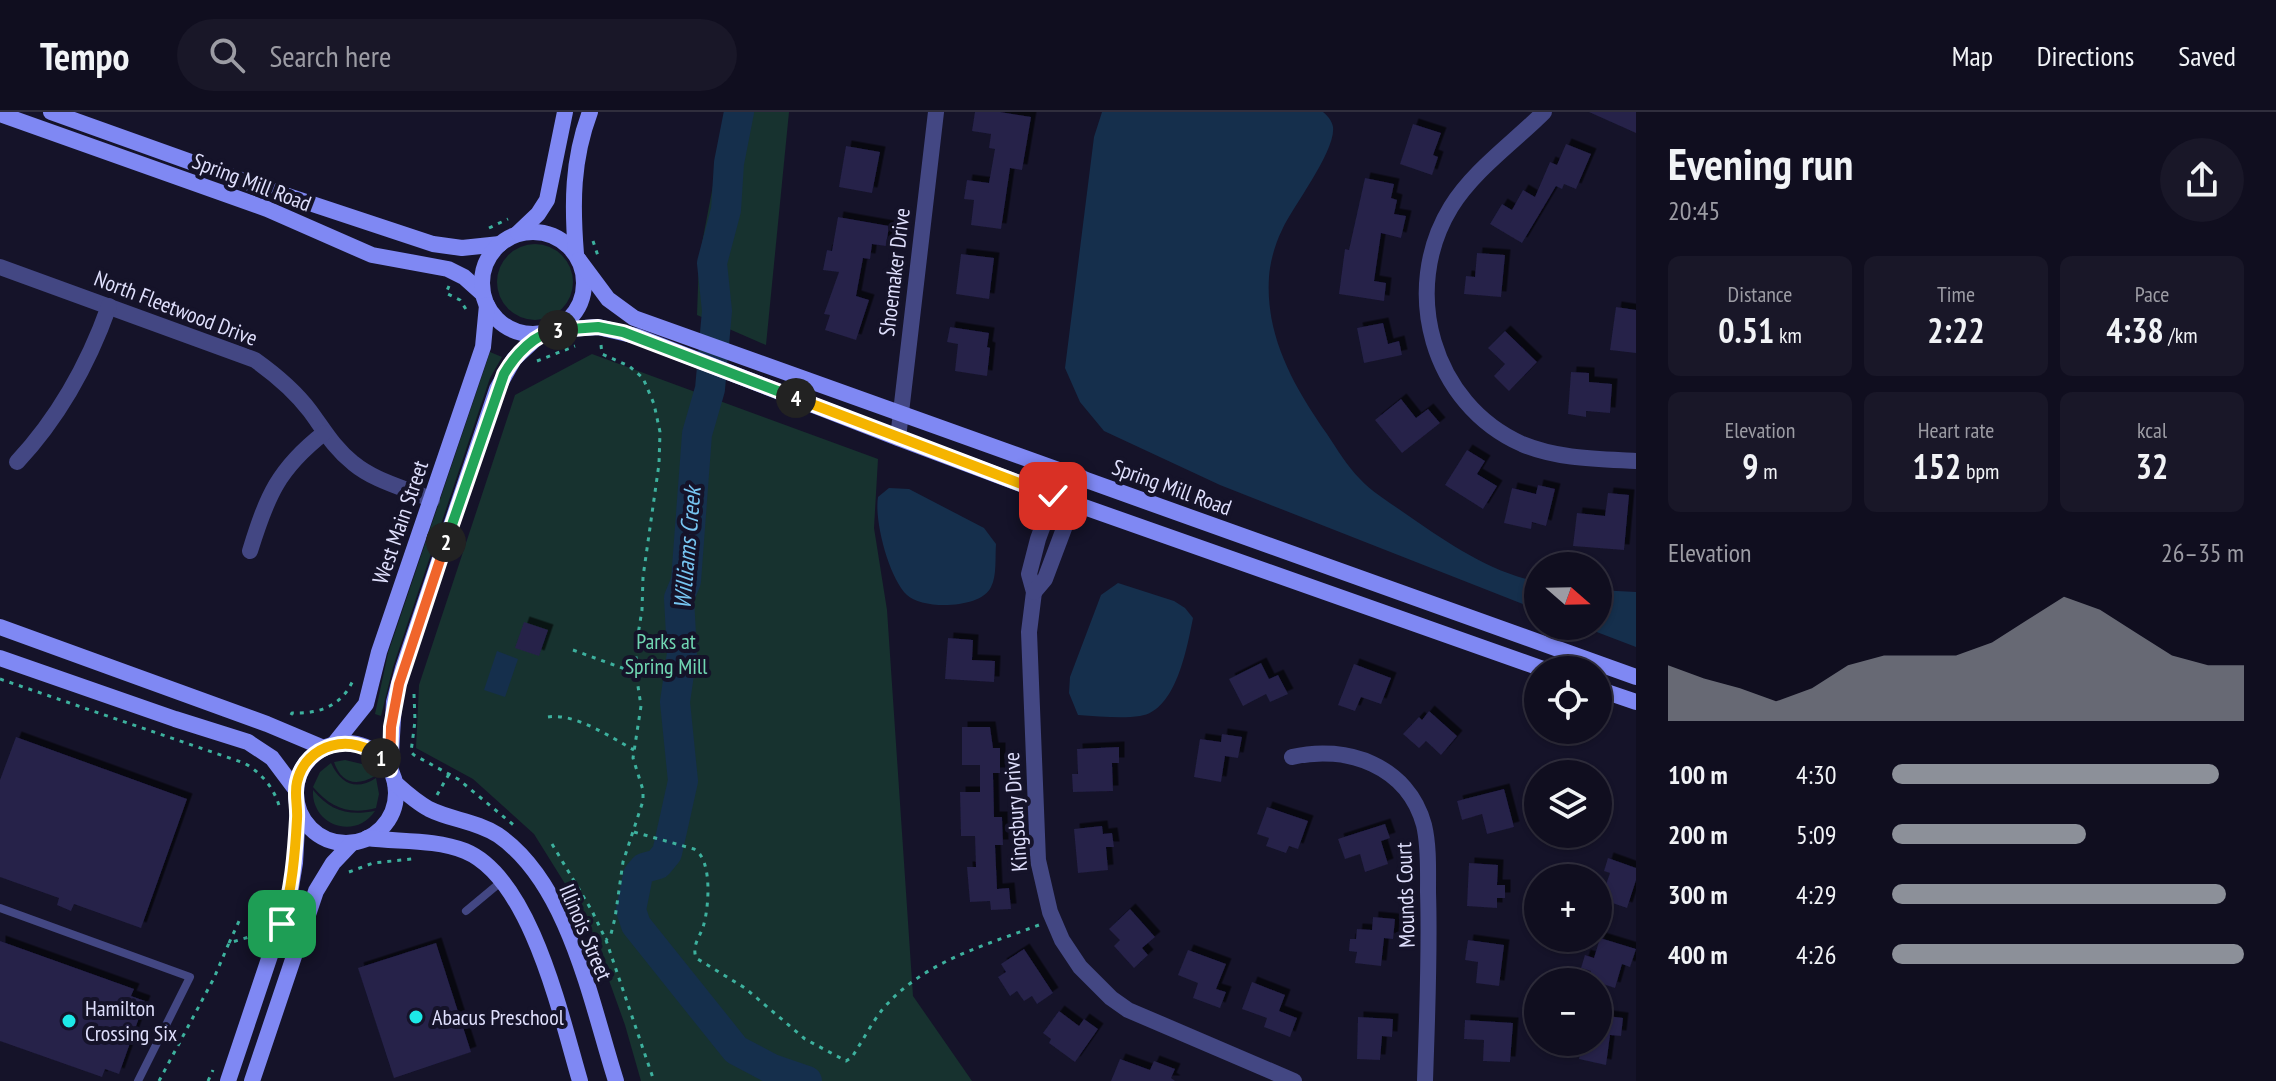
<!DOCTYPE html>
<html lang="en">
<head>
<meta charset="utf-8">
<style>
	body { margin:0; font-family:"PT Sans Narrow",sans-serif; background:#191728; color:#f1f3f6; height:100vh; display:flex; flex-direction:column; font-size:30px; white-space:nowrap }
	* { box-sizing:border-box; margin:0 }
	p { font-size:26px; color:#9c9ca4 }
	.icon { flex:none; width:44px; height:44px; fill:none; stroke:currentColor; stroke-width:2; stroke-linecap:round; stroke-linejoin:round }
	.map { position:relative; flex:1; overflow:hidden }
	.drawer { display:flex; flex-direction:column; background:#100e1f; width:640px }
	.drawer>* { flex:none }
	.needle { width:52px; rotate:110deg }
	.buttons { position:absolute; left:1524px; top:440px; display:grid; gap:16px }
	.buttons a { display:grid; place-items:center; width:88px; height:88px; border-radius:50%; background:#100e1f; box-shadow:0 2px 6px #0004,0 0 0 2px #302e3d; font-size:40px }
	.pin { position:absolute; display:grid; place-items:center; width:68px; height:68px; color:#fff; margin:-34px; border-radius:16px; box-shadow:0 4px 12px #0006 }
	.km { position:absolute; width:40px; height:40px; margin:-20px; border-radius:50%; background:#222; color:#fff; font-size:22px; line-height:40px; text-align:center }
	.round { display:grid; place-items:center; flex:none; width:84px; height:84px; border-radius:42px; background:#191728 }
	.head { display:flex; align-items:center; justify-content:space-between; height:136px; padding:0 32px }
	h1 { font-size:44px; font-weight:800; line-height:60px }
	.metrics { display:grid; grid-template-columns:repeat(3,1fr); gap:12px; height:136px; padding:8px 32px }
	.metrics div { display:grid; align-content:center; border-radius:12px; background:#191728; text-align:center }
	.metrics b { font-size:34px; font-weight:800 }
	.metrics small { font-size:22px; font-weight:400 }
	.metrics p { font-size:22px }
	.chart { height:224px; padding:16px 32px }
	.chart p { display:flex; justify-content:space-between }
	.chart svg { width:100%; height:144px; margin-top:8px; fill:#8c9099; opacity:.7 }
	ul { padding:0 32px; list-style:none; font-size:26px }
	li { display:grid; grid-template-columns:128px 96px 1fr; align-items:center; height:60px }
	li i { height:20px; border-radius:10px; background:#8c9099 }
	header { display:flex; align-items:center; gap:48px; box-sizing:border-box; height:112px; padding:0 40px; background:#100e1f; border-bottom:2px solid #302e3d }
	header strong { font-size:38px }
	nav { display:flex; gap:44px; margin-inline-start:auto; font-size:28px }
	.search { width:560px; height:72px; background:#191728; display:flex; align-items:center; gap:20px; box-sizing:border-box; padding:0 28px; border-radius:44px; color:#9c9ca4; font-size:30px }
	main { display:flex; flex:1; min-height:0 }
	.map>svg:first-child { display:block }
	.green { fill:#17322f }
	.water { fill:#152f4c }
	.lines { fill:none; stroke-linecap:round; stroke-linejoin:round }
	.river { stroke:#152f4c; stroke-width:30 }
	.building { fill:#252148; filter:url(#shadow) }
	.path { stroke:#3db19e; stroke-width:3; stroke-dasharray:4 6; stroke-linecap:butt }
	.lane { stroke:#434783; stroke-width:8 }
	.street { stroke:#434783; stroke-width:16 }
	.secondary { stroke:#7f88f3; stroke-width:16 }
	.split-1-casing { stroke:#fff; stroke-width:16 }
	.split-2-casing { stroke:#fff; stroke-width:16 }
	.split-3-casing { stroke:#fff; stroke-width:16 }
	.split-4-casing { stroke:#fff; stroke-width:16 }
	.split-5-casing { stroke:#fff; stroke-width:16 }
	.split-1 { stroke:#f5b400; stroke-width:10 }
	.split-2 { stroke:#f0652b; stroke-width:10 }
	.split-3 { stroke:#22a559; stroke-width:10 }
	.split-4 { stroke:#22a559; stroke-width:10 }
	.split-5 { stroke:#f5b400; stroke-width:10 }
	.poi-dot { fill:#1de9e8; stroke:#151329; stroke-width:3 }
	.labels { text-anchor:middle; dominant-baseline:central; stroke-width:8; stroke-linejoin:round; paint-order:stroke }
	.street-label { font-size:22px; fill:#dfdffc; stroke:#151329 }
	.park-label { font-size:22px; fill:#70d6b2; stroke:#151329 }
	.poi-label { font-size:22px; fill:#dfdffc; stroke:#151329; text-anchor:start }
	.water-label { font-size:24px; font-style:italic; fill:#77c6f2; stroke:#151329 }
</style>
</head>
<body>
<header>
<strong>Tempo</strong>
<div class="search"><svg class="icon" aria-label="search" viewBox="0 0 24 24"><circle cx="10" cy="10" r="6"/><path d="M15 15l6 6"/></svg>Search here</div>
<nav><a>Map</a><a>Directions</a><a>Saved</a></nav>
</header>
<main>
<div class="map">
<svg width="1636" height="969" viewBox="0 0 1636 969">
	<defs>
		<filter id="shadow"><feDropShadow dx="5.5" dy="-5.5" stdDeviation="0" flood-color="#0009"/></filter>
	</defs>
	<rect width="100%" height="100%" fill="#151329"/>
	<g class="green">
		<path d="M727 0H789L766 233 697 203 699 147Z"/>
		<circle cx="535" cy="170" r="38"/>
		<path d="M490 240 502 245 490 266 393 555 381 604 375 602 388 541Z"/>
		<path d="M592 242 878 347 874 416 887 498 913 884 972 969H641L625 913 587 807 534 722 473 667 416 636 419 573 515 283Z"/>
		<path d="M345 648 362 652 375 664C356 675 341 671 334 650Z"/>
		<path d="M331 651C341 672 356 679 376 666L379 682 376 696C349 703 331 696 313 675L320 660Z"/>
		<path d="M313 678C330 699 348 704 375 699 355 729 311 713 313 678Z"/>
	</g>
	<g class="water">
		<path d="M1102 0H1323C1328 4 1332 9 1333 15 1336 39 1293 94 1282 118 1275 132 1270 150 1269 165 1265 225 1295 276 1327 322 1337 337 1347 354 1360 367 1372 380 1389 390 1403 400 1445 429 1487 459 1538 470V498L1220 373 1104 319 1080 290 1065 256 1094 25Z"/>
		<path d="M889 376 909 377 984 416 996 432C995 445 997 464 991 475 981 497 922 498 907 483 889 466 874 409 878 385Z"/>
		<path d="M1118 471 1174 489 1185 496 1193 506C1187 536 1176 599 1140 604 1121 607 1098 604 1078 603L1069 581 1070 565 1101 483Z"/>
		<path d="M1598 478 1636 480V535L1581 514H1598Z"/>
		<path d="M497 539 518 547 505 585 484 578Z"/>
	</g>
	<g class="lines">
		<path class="river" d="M739 0 729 51 726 98 712 151 717 199 710 277 697 322 686 469 679 486 682 541 675 590 683 669 667 741 658 752 644 756 638 763 631 798 636 813 736 938 772 957 807 969"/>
	</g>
	<g class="building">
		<path d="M975 0H1000L1031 5 1022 58 1010 56 1001 117 971 113 974 88 964 87 967 68 989 71 995 37 989 36 991 22 972 19Z"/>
		<path d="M1589 0H1636V21Z"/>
		<path d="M1413 12 1441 21 1433 43 1438 45 1432 63 1400 52Z"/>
		<path d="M1566 32 1591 42 1576 77 1564 72 1562 77 1556 74 1522 131 1490 112 1502 92 1512 98 1523 78 1535 85 1550 50 1557 53Z"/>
		<path d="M846 34 880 40 872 81 839 75Z"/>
		<path d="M1365 66 1394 72 1391 86 1397 88 1394 102 1406 104 1401 126 1381 121 1374 169 1386 171 1384 189 1339 182 1345 137 1349 138Z"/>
		<path d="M838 105 889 114 886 134 872 132 870 147 863 146 856 184 869 188 856 228 825 218 830 203 824 202 839 160 823 158 827 138 832 139Z"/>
		<path d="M1477 141 1505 143 1501 185 1464 182 1466 164 1475 165Z"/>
		<path d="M961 142 994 146 989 187 956 182Z"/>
		<path d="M1616 195 1636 198V241L1610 238Z"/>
		<path d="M1383 211 1388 232 1399 229 1402 243 1364 251 1357 216Z"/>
		<path d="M950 215 989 221 987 235 990 236 987 264 955 259 958 232 947 230Z"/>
		<path d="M1505 219 1537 250 1509 279 1494 264 1505 252 1488 236Z"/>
		<path d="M1571 260 1589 261V270L1612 272 1610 301 1586 299V305L1568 302Z"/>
		<path d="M1401 287 1416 306 1428 297 1440 311 1402 341 1375 308Z"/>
		<path d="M1467 338 1485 349 1477 362 1497 374 1483 397 1445 373Z"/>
		<path d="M1538 373 1555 377 1546 414 1532 410 1531 417 1504 411 1512 376 1536 382Z"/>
		<path d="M1608 381 1629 383 1624 438 1573 434 1577 401 1605 404Z"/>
		<path d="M524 510 548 518 539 544 515 536Z"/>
		<path d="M948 526 973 528 972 548 995 549 994 570 945 567Z"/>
		<path d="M1261 551 1269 567 1278 563 1288 582 1270 590 1266 582 1243 594 1229 567Z"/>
		<path d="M1354 552 1391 566 1381 592 1361 585 1355 599 1338 593Z"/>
		<path d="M1429 599 1457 624 1441 643 1426 629 1419 636 1403 622 1419 605 1422 608Z"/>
		<path d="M962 615H990L993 636H1000V661H993L994 705H1002L1003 733H995L997 777 1009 776 1011 797 991 798 990 789 970 790 967 755H976L975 724H961L960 680H980V653H962Z"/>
		<path d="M1222 622 1242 625 1238 646 1225 644 1221 670 1194 665 1200 627 1221 630Z"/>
		<path d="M16 625 187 687 141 816 74 792 71 799 57 793 59 786 0 765V668Z"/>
		<path d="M1119 635V651H1112L1113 679 1073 680 1072 662H1078L1077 637Z"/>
		<path d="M1504 677 1514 715 1487 722 1482 702 1462 708 1457 689Z"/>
		<path d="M1267 695 1308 709 1298 737 1289 734 1286 741 1266 734 1269 726 1257 722Z"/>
		<path d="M1385 712 1390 726 1381 729 1388 752 1365 760 1360 742 1345 747 1338 727Z"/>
		<path d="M1102 714 1103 722 1112 721 1114 735H1106L1108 758 1078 761 1074 717Z"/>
		<path d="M1608 746 1636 756V768L1627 796 1601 787 1610 761 1604 759Z"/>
		<path d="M1469 751 1498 753 1497 773H1505V786H1497V796L1467 794Z"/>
		<path d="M1130 797 1155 825 1142 836 1148 843 1134 856 1114 834 1120 828 1109 817Z"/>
		<path d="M1373 805 1395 807 1393 827 1384 826 1381 854 1355 851 1357 840 1349 839 1350 827H1356L1357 817 1372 818Z"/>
		<path d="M1600 826 1636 837 1630 855 1622 852 1615 876 1588 867 1591 859 1581 856 1585 843 1594 846Z"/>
		<path d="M1468 828 1504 833 1499 874 1476 871 1478 850 1465 848Z"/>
		<path d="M0 829 134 877 131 884 145 889 119 962 105 957 102 965 0 929Z"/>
		<path d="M436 831 471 940 394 966 358 856Z"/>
		<path d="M1024 837 1053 881 1037 892 1032 884 1024 889 1017 879 1010 884 998 865 1006 860 1001 852Z"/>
		<path d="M1188 838 1226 852 1216 877 1226 880 1220 896 1193 886 1198 871 1178 863Z"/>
		<path d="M1252 870 1285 883 1279 899 1297 906 1290 925 1264 915 1267 906 1242 897Z"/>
		<path d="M1059 899 1079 914 1084 907 1098 917 1075 950 1049 931 1051 927 1043 921Z"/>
		<path d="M1600 903 1623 906 1621 924 1610 923 1606 953 1579 947 1582 930H1598Z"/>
		<path d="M1358 905 1393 907 1392 925 1382 924 1380 948 1357 947Z"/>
		<path d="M1465 908 1513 911 1510 950 1483 949 1484 928 1464 927Z"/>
		<path d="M1120 947 1150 958 1154 949 1175 957 1171 966 1175 969H1111Z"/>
	</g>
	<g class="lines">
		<g class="path">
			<path d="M489 116 508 107"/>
			<path d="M593 129 598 144"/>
			<path d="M449 174 446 181 460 188 469 202"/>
			<path d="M601 233 602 242 629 254 643 266 654 292 660 320 659 352 643 465 642 498 636 535V561L641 594 633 646 643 678V689L623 750 615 806 611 822 606 828"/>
			<path d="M537 249 575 234"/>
			<path d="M573 538 636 561"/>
			<path d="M0 567 244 651C262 661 275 677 280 697"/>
			<path d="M414 582 415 609 411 640 414 643 458 667 516 715"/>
			<path d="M291 603 292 601C321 602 343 593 354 566"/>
			<path d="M548 605C576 601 610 625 634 638"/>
			<path d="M437 683 449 662"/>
			<path d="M634 720 694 737C713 747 709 797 703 815 699 827 692 833 696 846L745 876 805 927 846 949 852 945C862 930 871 912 882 898 922 850 983 834 1039 813"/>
			<path d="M552 732 592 799 606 828 654 969"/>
			<path d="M349 760 373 751 412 747"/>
			<path d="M229 831 240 807"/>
			<path d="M159 969 214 866 229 831 259 822"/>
			<path d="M208 969 213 958"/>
		</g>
		<g class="lane">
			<path d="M0 796 190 865 138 969"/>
			<path d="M466 799 502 769"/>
		</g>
		<g class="street">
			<path d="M1544 0C1513 31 1474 58 1451 95 1400 178 1432 292 1522 332 1558 347 1598 347 1636 349"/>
			<path d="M0 155 255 248C276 263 295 279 310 299 324 318 334 336 353 351 376 370 406 376 432 388"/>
			<path d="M898 326 936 0"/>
			<path d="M17 350C60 304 88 253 109 194"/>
			<path d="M1063 359 1038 427 1029 462 1034 480 1029 520 1038 748 1050 800 1062 828 1080 855 1111 886 1128 898 1294 969"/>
			<path d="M250 439C267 384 278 357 324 321"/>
			<path d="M1034 480 1045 467 1083 366"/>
			<path d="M1292 645C1347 632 1408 654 1424 713 1429 734 1428 758 1428 780 1430 843 1427 906 1425 969"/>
		</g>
		<g class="secondary">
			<path d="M51 0 255 73 433 132 462 136 500 132"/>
			<path d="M0 2 267 97 372 143 448 157 464 165 483 182"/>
			<circle cx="533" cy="171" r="51"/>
			<path d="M518 121 538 102 547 88 565 0"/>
			<path d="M576 142C572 92 572 48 590 0"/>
			<path d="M579 148 608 187 634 206 1636 565"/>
			<path d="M554 218 598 215 636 224 898 326 1053 384 1546 558"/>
			<path d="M0 515 267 612 324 636"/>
			<path d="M0 546 175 607 248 630 272 646 296 678"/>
			<path d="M1598 577 1636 590"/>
			<circle cx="346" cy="681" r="50"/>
			<path d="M334 632 366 592 379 540 483 235 487 193"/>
			<path d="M390 658 394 590 403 556 497 277 514 247 541 222"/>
			<path d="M395 671C405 680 416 690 429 697 451 708 476 709 498 723 569 772 591 891 616 969"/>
			<path d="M367 726C399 730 435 727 465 739 531 766 561 905 580 969"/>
			<path d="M228 969 289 787 295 751 298 698"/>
			<path d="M252 969 316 779 333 751 352 731"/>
		</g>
	</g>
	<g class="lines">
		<g class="split-1-casing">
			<path id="split-1" d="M282 812C292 777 295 743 297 707 298 695 294 682 297 670 306 631 353 620 381 646"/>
		</g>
		<g class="split-2-casing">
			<path id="split-2" d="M381 646 390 658 391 615 399 572 446 430"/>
		</g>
		<g class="split-3-casing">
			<path id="split-3" d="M446 430 504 262C515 243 535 221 558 218"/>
		</g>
		<g class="split-4-casing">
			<path id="split-4" d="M558 218 598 215 623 220 796 286"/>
		</g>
		<g class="split-5-casing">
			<path id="split-5" d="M796 286 1053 384"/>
		</g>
		<use href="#split-1" class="split-1"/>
		<use href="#split-2" class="split-2"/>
		<use href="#split-3" class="split-3"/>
		<use href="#split-4" class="split-4"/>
		<use href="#split-5" class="split-5"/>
	</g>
	<g class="poi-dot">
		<circle cx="416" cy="905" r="8"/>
		<circle cx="69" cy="909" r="8"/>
	</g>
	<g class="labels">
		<g class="street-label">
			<text transform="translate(252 70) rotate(21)">Spring Mill Road</text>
			<text transform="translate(894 160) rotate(-83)">Shoemaker Drive</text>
			<text transform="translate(176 196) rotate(21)">North Fleetwood Drive</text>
			<text transform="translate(1172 375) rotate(20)">Spring Mill Road</text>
			<text transform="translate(400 410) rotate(-71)">West Main Street</text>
			<text transform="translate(1015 700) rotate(-94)">Kingsbury Drive</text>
			<text transform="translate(1405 783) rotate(-92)">Mounds Court</text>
			<text transform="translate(586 820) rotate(67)">Illinois Street</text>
		</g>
		<g class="park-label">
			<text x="666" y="529">Parks at<tspan x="666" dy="25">Spring Mill</tspan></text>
		</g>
		<g class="poi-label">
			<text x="85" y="896">Hamilton<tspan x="85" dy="25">Crossing Six</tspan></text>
			<text x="432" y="905">Abacus Preschool</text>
		</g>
		<g class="water-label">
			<text transform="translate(687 436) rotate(-85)">Williams Creek</text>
		</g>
	</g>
</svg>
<div class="buttons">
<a><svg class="needle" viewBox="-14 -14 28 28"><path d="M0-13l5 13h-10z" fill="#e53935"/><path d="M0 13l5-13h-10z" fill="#9c9ca4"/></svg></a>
<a><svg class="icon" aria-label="locate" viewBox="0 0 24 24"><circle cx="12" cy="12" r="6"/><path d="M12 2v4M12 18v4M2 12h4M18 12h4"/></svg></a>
<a><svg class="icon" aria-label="layers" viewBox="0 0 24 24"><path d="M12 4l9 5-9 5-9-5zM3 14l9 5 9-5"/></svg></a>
<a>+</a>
<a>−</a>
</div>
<div class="pin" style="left:282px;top:812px;background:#1e9e55"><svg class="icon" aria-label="arrive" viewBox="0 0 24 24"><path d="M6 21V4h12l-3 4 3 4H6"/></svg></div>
<div class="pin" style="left:1053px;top:384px;background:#d93025"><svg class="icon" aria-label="check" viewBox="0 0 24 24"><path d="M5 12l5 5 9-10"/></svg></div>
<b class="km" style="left:381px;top:646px">1</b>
<b class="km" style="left:446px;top:430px">2</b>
<b class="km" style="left:558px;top:218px">3</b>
<b class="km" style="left:796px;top:286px">4</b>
</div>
<section class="drawer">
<div class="head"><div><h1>Evening run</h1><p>20:45</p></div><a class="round"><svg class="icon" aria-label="share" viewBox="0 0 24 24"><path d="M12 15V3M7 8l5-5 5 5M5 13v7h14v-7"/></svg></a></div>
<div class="metrics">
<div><p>Distance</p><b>0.51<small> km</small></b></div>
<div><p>Time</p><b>2:22</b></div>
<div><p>Pace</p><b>4:38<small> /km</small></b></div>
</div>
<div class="metrics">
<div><p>Elevation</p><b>9<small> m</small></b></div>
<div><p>Heart rate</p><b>152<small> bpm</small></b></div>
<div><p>kcal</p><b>32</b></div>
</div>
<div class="chart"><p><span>Elevation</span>26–35 m</p>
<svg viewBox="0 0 160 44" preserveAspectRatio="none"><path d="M0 44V27L10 31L20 34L30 38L40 34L50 27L60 24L70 24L80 24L90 20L100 13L110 6L120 10L130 17L140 24L150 27L160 27V44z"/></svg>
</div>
<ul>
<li><b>100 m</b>4:30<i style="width:93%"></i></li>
<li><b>200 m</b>5:09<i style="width:55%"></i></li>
<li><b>300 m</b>4:29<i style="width:95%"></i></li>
<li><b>400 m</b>4:26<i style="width:100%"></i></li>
</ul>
</section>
</main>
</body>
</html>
